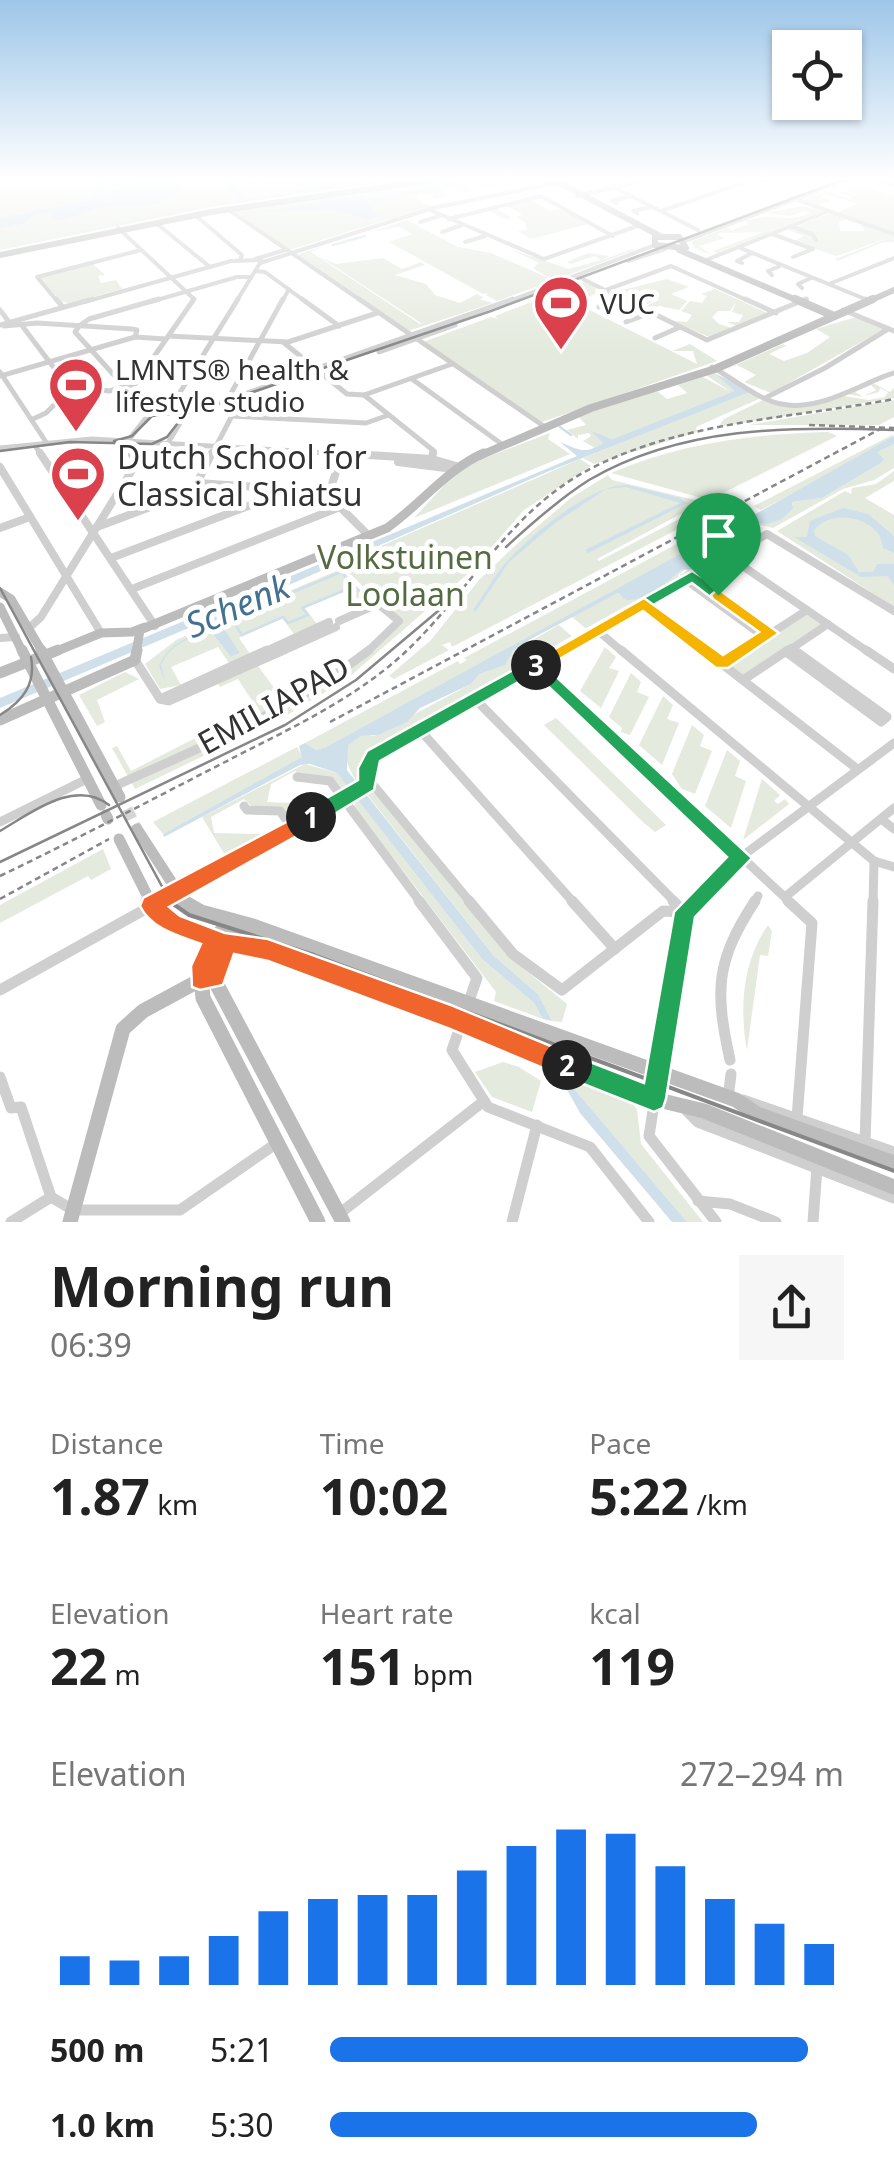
<!DOCTYPE html>
<html lang="en">
<head>
<meta charset="utf-8">
<style>
	body { margin:0; font-family:"Noto Sans",sans-serif; background:#f6f6f6; color:#222; height:100vh; display:flex; flex-direction:column; font-size:38px; white-space:nowrap }
	* { box-sizing:border-box; margin:0 }
	p { font-size:32px; color:#767676 }
	.icon { flex:none; width:55px; height:55px; fill:none; stroke:currentColor; stroke-width:2; stroke-linecap:round; stroke-linejoin:round }
	.map { position:relative; height:1222px; overflow:hidden }
	.details { display:flex; flex-direction:column; background:#fff; flex:1 }
	.details>* { flex:none }
	.tools { position:absolute; left:772px; top:30px; display:grid; gap:20px }
	.tools a { display:grid; place-items:center; width:90px; height:90px; border-radius:0px; background:#fff; box-shadow:0 2px 8px #0004; font-size:50px }
	.pin { position:absolute; display:grid; place-items:center; width:85px; height:85px; color:#fff; margin:-102px -42px; border-radius:50% 50% 50% 0; rotate:-45deg; box-shadow:0 0 10px #0007 }
	.pin .icon { rotate:45deg }
	.km { position:absolute; width:50px; height:50px; margin:-25px; border-radius:50%; background:#222; color:#fff; font-size:28px; line-height:50px; text-align:center }
	.round { display:grid; place-items:center; flex:none; width:105px; height:105px; border-radius:0px; background:#f6f6f6 }
	.overview { display:flex; align-items:center; justify-content:space-between; height:170px; padding:0 50px }
	h1 { font-size:55px; font-weight:700; line-height:75px }
	.figures { display:grid; grid-template-columns:repeat(3,1fr); gap:15px; height:170px; padding:10px 50px }
	.figures div { display:grid; align-content:center }
	.figures b { font-size:50px; font-weight:700 }
	.figures small { font-size:28px; font-weight:400 }
	.figures p { font-size:28px }
	.chart { height:280px; padding:20px 50px }
	.chart p { display:flex; justify-content:space-between }
	.chart svg { width:100%; height:180px; margin-top:10px; stroke:#1a73e8; stroke-width:6 }
	ul { padding:0 50px; list-style:none; font-size:32px }
	li { display:grid; grid-template-columns:160px 120px 1fr; align-items:center; height:75px }
	li i { height:25px; border-radius:12px; background:#1a73e8 }
	.map>svg:first-child { display:block }
	.green { fill:#e4eade }
	.water { fill:#cfe0eb }
	.lines { fill:none; stroke-linecap:round; stroke-linejoin:round }
	.stream { stroke:#cfe0eb; stroke-width:2.5 }
	.secondary-tunnel { stroke:#d6d6d6; stroke-width:11; stroke-dasharray:11 6; stroke-linecap:butt }
	.street-far4 { stroke:#cfcfcf; stroke-width:4 }
	.street-far3 { stroke:#cfcfcf; stroke-width:5 }
	.street-far2 { stroke:#cfcfcf; stroke-width:8 }
	.street-far1 { stroke:#cfcfcf; stroke-width:9 }
	.street { stroke:#cfcfcf; stroke-width:11 }
	.secondary-far4 { stroke:#bcbcbc; stroke-width:6 }
	.secondary-far3 { stroke:#bcbcbc; stroke-width:8 }
	.secondary-far2 { stroke:#bcbcbc; stroke-width:9 }
	.secondary-far1 { stroke:#bcbcbc; stroke-width:11 }
	.secondary { stroke:#bcbcbc; stroke-width:15 }
	.tram-far1 { stroke:#878787; stroke-width:2.5 }
	.tram { stroke:#878787; stroke-width:4 }
	.rail { stroke:#878787; stroke-width:2.5; stroke-dasharray:6 4; stroke-linecap:butt }
	.split-1 { fill:#22a559; stroke:#fff; stroke-width:2.5 }
	.split-2 { fill:#f0652b; stroke:#fff; stroke-width:2.5 }
	.split-3 { fill:#22a559; stroke:#fff; stroke-width:2.5 }
	.split-4 { fill:#f5b400; stroke:#fff; stroke-width:2.5 }
	.labels { text-anchor:middle; dominant-baseline:central; stroke-width:10; stroke-linejoin:round; paint-order:stroke }
	.far-poi-label { font-size:28px; fill:#323232; stroke:#fff; text-anchor:start }
	.poi-label { font-size:32px; fill:#323232; stroke:#fff; text-anchor:start }
	.park-label { font-size:32px; fill:#556b41; stroke:#fff }
	.street-label { font-size:32px; fill:#323232; stroke:#fff }
	.water-label { font-size:35px; font-style:italic; fill:#437290; stroke:#fff }
</style>
</head>
<body>
<div class="map">
<svg width="894" height="1222" viewBox="0 0 894 1222">
	<rect width="100%" height="100%" fill="#fff"/>
	<g class="green">
		<path d="M0 180 385 181 403 180 212 207 0 250Z"/>
		<path d="M435 180H489L498 185 485 188 475 183 465 185 474 191 462 193 451 188 441 191 449 196 436 199 427 193 417 195 422 203 432 206 289 250 233 212Z"/>
		<path d="M859 185 894 196V233L838 212 858 204 826 194 821 197 831 201 817 205 803 200 825 191 850 199 852 197 839 193Z"/>
		<path d="M540 197 532 200 550 211 562 209 588 224 531 239 518 231 527 230 525 222 517 217 522 215 506 205 496 208 512 218 505 219 485 209Z"/>
		<path d="M802 206 823 211 717 253 713 251 764 232 719 233 717 235 725 238 699 246 711 255 693 247 692 241 727 228 733 230 749 224 745 221C768 212 787 224 810 213L805 211 789 216 766 213Z"/>
		<path d="M831 213 847 219 839 222 840 231H865L860 223 894 236V242H884L838 261 835 259 892 237 836 256 794 241 804 236 788 230Z"/>
		<path d="M407 220 458 247 491 253 551 279 533 268 539 263 510 249 569 269 601 260 594 256 571 264 567 262 588 253 609 256 603 260 632 249 635 250 550 282 545 280 547 283 497 301 486 295 489 293 483 294 389 242 412 234 399 227 371 232Z"/>
		<path d="M321 247 311 252 420 324 427 321 421 323 320 257 336 264 383 258 402 269 421 262 425 265 395 275 426 284 435 295 460 303 477 294 484 298 479 299 493 303 408 331 296 255Z"/>
		<path d="M93 264 105 275 98 276 101 283 116 280 122 289 69 303 62 302 39 278Z"/>
		<path d="M667 279 689 287 671 294 687 301 679 310 659 306 650 310 644 307 661 299 645 305 614 292Z"/>
		<path d="M585 282 598 288 594 290 598 292 603 291 585 298 572 290 580 305 697 364 693 351H672L690 344 717 361 542 422 423 342 491 317 498 319 495 316Z"/>
		<path d="M715 289 767 313 736 326 727 322H739L743 315 732 312 736 302 730 311H718L712 317 719 324 732 328 709 337 673 321 687 322 692 315 681 311 690 301 702 303 707 296 701 294Z"/>
		<path d="M856 317 884 329 771 393 744 382 756 375 737 365 722 371 783 344 786 346 769 354 784 361 807 353 830 337 816 329Z"/>
		<path d="M714 373 755 391 761 398 696 427 697 432 594 464 583 458 751 390 739 388 715 374 736 391 612 439 594 433 603 443 595 448 583 441 591 436 589 433 578 435V439L567 430 586 425 578 416 657 391 667 399 687 393 678 385 703 377 731 392 706 375Z"/>
		<path d="M869 381 890 392 894 388V398L718 427 724 419 763 400 787 405 844 396 869 400 885 397 888 392 880 388 879 392 864 396 876 390 871 385 855 392 863 397 843 393Z"/>
		<path d="M894 400V417L879 425H749Z"/>
		<path d="M828 432 837 436 709 500 611 473C681 443 753 434 828 432Z"/>
		<path d="M550 433 548 439 570 454 414 518 461 467Z"/>
		<path d="M894 434 889 442 761 510 754 506Z"/>
		<path d="M894 444V468L874 480 843 489 773 528 749 522 766 523 793 506 792 502 822 498 881 463 883 458 876 452Z"/>
		<path d="M580 459 591 466 524 510 470 572 348 678 284 717 135 789 130 780 273 713 280 714 278 711 401 623 340 564Z"/>
		<path d="M894 471V481L865 498 894 515V607L777 531 845 491 851 494 852 488 876 484Z"/>
		<path d="M608 475 612 480 703 502 597 559 599 561 706 505 718 508 452 647 450 642 442 645 449 650 394 679 389 676 431 640 479 580 518 543 571 498Z"/>
		<path d="M729 516 761 535 682 580 680 575 688 570H684L678 575 680 581 590 632 571 616 618 593 623 597 683 569H692L723 541 720 537 740 525 326 747 316 750 305 743 458 661 460 664 467 660 464 658Z"/>
		<path d="M341 569 373 604 359 610 343 592 305 608 317 624 294 634 282 618 239 638 250 654 229 663 218 647 171 667 181 685 160 689 145 664 176 640 209 626 185 640 211 630 231 657 240 653 218 622 224 619 228 623 226 618Z"/>
		<path d="M806 614 822 624 744 676 728 664Z"/>
		<path d="M559 625 576 640 425 720 429 723 365 759 358 783C348 770 336 743 360 736 369 733 368 738 377 735 387 733 397 725 407 722L393 718 410 710 411 716 471 684 480 674 504 665 513 651Z"/>
		<path d="M605 647 616 657 609 668 619 671 601 708 580 691Z"/>
		<path d="M258 666 284 701 276 708 271 697V711L129 778 112 748 117 746 131 771 256 707 238 679 220 687 218 684Z"/>
		<path d="M125 672 139 679 97 700 105 722 97 726 79 695Z"/>
		<path d="M631 673 641 682 637 692 649 697 630 735 621 732 622 728 609 717Z"/>
		<path d="M663 696 673 705 667 719 679 723 662 765 639 745Z"/>
		<path d="M556 718 666 825 655 832 644 823 544 725Z"/>
		<path d="M692 725 704 735 700 746 712 751 695 794 682 789 672 774Z"/>
		<path d="M297 747 303 757 163 834 153 822Z"/>
		<path d="M727 750 740 761 735 776 746 781 731 828 705 806Z"/>
		<path d="M305 764 337 773 350 788 339 790 333 781 302 778 295 771 271 784 267 802 316 804C296 815 262 821 244 799L211 817 214 833 262 834 225 855 202 817Z"/>
		<path d="M762 779 780 795 774 801 778 804 785 799 789 804 743 840Z"/>
		<path d="M366 793H377L507 955 567 1004 562 1022 552 1021 538 994 494 956Z"/>
		<path d="M357 798 482 959 534 1003 543 1019 494 1001 496 992 354 807Z"/>
		<path d="M103 849 111 869 91 880 88 876 0 923V905Z"/>
		<path d="M768 925 772 931 768 956 760 955 747 1050C739 1008 743 960 768 925Z"/>
		<path d="M503 1062 519 1067 541 1081 532 1112 492 1097 475 1072Z"/>
		<path d="M571 1079 632 1102 637 1110 641 1144 703 1222H687L576 1091Z"/>
	</g>
	<g class="water">
		<path d="M103 180H112L98 195C126 190 153 171 182 188 164 214 125 201 98 208 82 212 70 221 52 220L51 213 35 214 23 224 0 228V218L90 200Z"/>
		<path d="M219 180H226L249 199 358 180H371L305 192 391 180 205 207 0 248 204 206 241 202Z"/>
		<path d="M457 180H467L369 206 378 216 368 220 333 209 258 212 348 198 378 199Z"/>
		<path d="M715 374 752 391 547 472 216 617 240 653 231 657 210 630C190 638 170 644 161 665L166 683 159 666C168 644 188 637 209 628L205 621 0 708V698L577 456 560 442C581 451 585 454 603 443L591 431 612 439 735 391Z"/>
		<path d="M894 436V444L877 452 884 459 881 463 822 498 792 502 793 508C783 521 767 528 752 520V516Z"/>
		<path d="M628 485 680 498 687 503 588 553 585 550 680 503 626 487 606 489 555 523 509 562 476 611 473 610C485 593 496 573 510 558 534 533 593 483 628 485Z"/>
		<path d="M843 508 868 514 894 536V553L883 548C881 517 832 507 814 530L815 536 848 555 859 572H873L877 564H894V585L888 576 861 577 794 537H807L810 521Z"/>
		<path d="M740 525 741 528 720 539 737 543 692 569H683C668 580 649 601 626 600L618 593 529 640 513 651 505 665 480 674 471 684 420 708 407 722 379 735 361 736 348 745 347 770 494 956 538 994 552 1021 543 1019 534 1003 482 959 337 773 310 764 300 765 164 837 163 834 302 757 299 746 305 743 316 750 326 747 732 526Z"/>
		<path d="M559 1075 571 1079 576 1091 687 1222H672L580 1113Z"/>
	</g>
	<g class="lines">
		<g class="stream">
			<path d="M333 245 365 236"/>
			<path d="M560 427 571 435"/>
			<path d="M234 623 231 618 341 572 368 600 359 605 345 590 302 608 308 615 288 623 283 617 242 635 236 626"/>
		</g>
		<path class="secondary-tunnel" d="M127 809 137 829"/>
		<g class="street-far4">
			<path d="M760 180H781"/>
			<path d="M877 180 894 185"/>
			<path d="M613 187 698 230"/>
			<path d="M577 196 647 180"/>
			<path d="M795 199 894 234"/>
			<path d="M616 203 612 201 631 196"/>
			<path d="M226 208 363 302"/>
			<path d="M428 209 544 259 640 225"/>
			<path d="M661 211 752 180"/>
			<path d="M637 213 633 211 652 207"/>
			<path d="M195 215 242 255 240 260"/>
			<path d="M449 219 541 196 613 236"/>
			<path d="M420 222 440 216"/>
			<path d="M156 223 210 267"/>
			<path d="M790 226 812 234 816 240"/>
			<path d="M118 228 194 299 192 302"/>
			<path d="M442 232 462 225"/>
			<path d="M772 234 813 249 793 257"/>
			<path d="M685 241 846 180"/>
			<path d="M465 242 485 236"/>
			<path d="M738 247 870 301"/>
			<path d="M255 259 285 250"/>
			<path d="M706 260 829 211"/>
			<path d="M628 261 665 249"/>
			<path d="M742 263 737 261 752 253"/>
			<path d="M255 271 265 272 306 302"/>
			<path d="M772 275 768 271 780 266"/>
			<path d="M577 276 629 302"/>
			<path d="M829 284 894 258"/>
			<path d="M802 288 798 284 811 278"/>
			<path d="M606 290 671 266 751 302"/>
			<path d="M58 302 37 277 141 250"/>
			<path d="M84 302 231 261 261 260"/>
			<path d="M150 302 237 277H251"/>
			<path d="M236 302 260 263 433 208 551 184"/>
			<path d="M282 302 289 289"/>
			<path d="M507 302 655 245"/>
			<path d="M612 302 622 298"/>
			<path d="M800 302 807 299"/>
		</g>
		<g class="street-far3">
			<path d="M56 299 63 307"/>
			<path d="M302 299 339 326"/>
			<path d="M359 299 545 427"/>
			<path d="M624 299 707 340 806 299"/>
			<path d="M745 299 776 313"/>
			<path d="M866 299 870 301"/>
			<path d="M599 307 619 299"/>
			<path d="M0 310 9 322 4 326 37 323 132 329 137 330 135 337"/>
			<path d="M843 310 894 331"/>
			<path d="M626 322 650 313"/>
			<path d="M0 325 93 299"/>
			<path d="M79 326 89 319 159 299"/>
			<path d="M79 326 75 332 149 414"/>
			<path d="M23 327 67 385"/>
			<path d="M169 336 288 342 377 313"/>
			<path d="M655 338 680 327"/>
			<path d="M283 342 347 394 364 395 434 451 433 456"/>
			<path d="M379 352 455 325"/>
			<path d="M712 367C734 379 757 399 781 404 820 412 859 384 894 373"/>
			<path d="M0 372 46 442"/>
			<path d="M0 376 135 337 166 339"/>
			<path d="M412 379 503 445"/>
			<path d="M67 385 109 391 135 384 194 299"/>
			<path d="M364 395 452 364"/>
			<path d="M767 397 825 368 888 329"/>
			<path d="M169 410 238 299"/>
			<path d="M185 415 513 299"/>
			<path d="M232 416 366 423 389 415"/>
			<path d="M33 419 46 413 64 395 61 390 67 385"/>
			<path d="M127 442 149 414 169 410 185 415"/>
			<path d="M126 446 133 456"/>
			<path d="M36 447 42 456"/>
			<path d="M0 448 92 439 379 456"/>
			<path d="M151 456 163 451 185 415"/>
			<path d="M211 456 237 406 229 397 283 299"/>
		</g>
		<g class="street-far2">
			<path d="M40 453 155 626"/>
			<path d="M131 453 137 462"/>
			<path d="M337 453 432 459 456 466"/>
			<path d="M342 454 331 487 340 507 369 536"/>
			<path d="M137 462 157 453"/>
			<path d="M398 462 453 469"/>
			<path d="M431 462 433 453"/>
			<path d="M0 467 101 633"/>
			<path d="M198 483 316 491 331 487"/>
			<path d="M97 527 193 491 212 453"/>
			<path d="M0 528 30 517"/>
			<path d="M728 556 870 653"/>
			<path d="M111 558 272 497 278 488"/>
			<path d="M692 576 771 633"/>
			<path d="M686 580 764 637"/>
			<path d="M132 589 340 507"/>
			<path d="M644 603 708 653"/>
			<path d="M339 621 378 604 399 621 366 653"/>
			<path d="M29 628 41 617 137 462"/>
			<path d="M597 630 624 653"/>
			<path d="M0 638 16 637"/>
			<path d="M791 648 797 653"/>
			<path d="M262 653 329 622"/>
			<path d="M278 653 336 627"/>
			<path d="M557 653 767 534 894 611"/>
			<path d="M740 653 807 610"/>
			<path d="M785 653 828 624"/>
		</g>
		<g class="street-far1">
			<path d="M267 650 160 699 169 701 284 650"/>
			<path d="M621 650 874 861 894 867"/>
			<path d="M704 650 856 768"/>
			<path d="M866 650 894 669"/>
			<path d="M786 652 881 722 887 717 794 650"/>
			<path d="M135 660 160 699"/>
			<path d="M722 664 744 650"/>
			<path d="M535 665 791 903"/>
			<path d="M743 680 788 650"/>
			<path d="M475 699 676 903"/>
			<path d="M420 730 574 903"/>
			<path d="M297 777 330 781 421 903"/>
			<path d="M370 781 471 903"/>
			<path d="M115 786C204 746 292 710 369 650"/>
			<path d="M244 806 247 810 280 811 292 828"/>
			<path d="M881 819 894 829"/>
			<path d="M0 822 87 779"/>
			<path d="M785 897 894 808"/>
			<path d="M155 903 364 787 370 781 367 768 374 756 562 650"/>
			<path d="M690 903 741 857 894 743"/>
			<path d="M753 903 758 896"/>
			<path d="M873 903 874 861"/>
		</g>
		<g class="street">
			<path d="M419 901 477 978 452 1050 488 1107 590 1147 649 1222"/>
			<path d="M469 901 513 954 562 990 663 911 684 912"/>
			<path d="M572 901 615 949"/>
			<path d="M673 901 684 912"/>
			<path d="M692 901 684 912 649 1136 716 1222"/>
			<path d="M788 901 812 923 797 1118"/>
			<path d="M0 990 160 901"/>
			<path d="M730 1060C715 991 715 962 755 901"/>
			<path d="M0 1077 11 1108 21 1107 51 1197"/>
			<path d="M728 1098 731 1074"/>
			<path d="M743 1100 894 1152"/>
			<path d="M687 1111 698 1122 894 1198"/>
			<path d="M865 1142 873 901"/>
			<path d="M51 1197 73 1210H180L277 1143"/>
			<path d="M698 1201 730 1204 776 1222"/>
			<path d="M339 1214 484 1101"/>
			<path d="M11 1222 51 1197"/>
			<path d="M512 1222 537 1125"/>
			<path d="M813 1222 817 1167"/>
		</g>
		<g class="secondary-far4">
			<path d="M549 183H560"/>
			<path d="M560 183 660 236"/>
			<path d="M655 237V245L685 248"/>
			<path d="M655 237H679L686 248"/>
			<path d="M679 250 801 302"/>
			<path d="M0 255 211 212 432 180"/>
			<path d="M867 302 894 290"/>
		</g>
		<g class="secondary-far3">
			<path d="M795 299 834 316"/>
			<path d="M479 456 591 408 715 369 873 299"/>
		</g>
		<g class="secondary-far2">
			<path d="M0 592 11 599 43 653"/>
			<path d="M0 607 23 653"/>
			<path d="M52 653 101 633 132 632 145 627"/>
			<path d="M136 653 140 630 387 528C421 504 447 469 484 453"/>
		</g>
		<g class="secondary-far1">
			<path d="M22 650 101 805"/>
			<path d="M41 650 120 797"/>
			<path d="M0 673 58 650"/>
			<path d="M0 720 135 660 137 650"/>
			<path d="M106 815 108 819"/>
			<path d="M137 829 185 903"/>
			<path d="M119 839 151 903"/>
		</g>
		<g class="secondary">
			<path d="M148 901 173 924 283 955 654 1099 704 1111 894 1187"/>
			<path d="M182 901 201 912 253 926 736 1100 757 1114 894 1163"/>
			<path d="M233 921C208 940 199 967 203 998L318 1222"/>
			<path d="M233 921 235 930 218 962 216 983 343 1222"/>
			<path d="M70 1222 123 1029 143 1011 204 978"/>
		</g>
		<g class="tram-far1">
			<path d="M114 441 132 436 152 416 194 411"/>
			<path d="M0 451 70 442 152 444 167 437 181 419 194 412 491 311 842 180"/>
			<path d="M506 547C532 523 559 499 589 480 681 426 791 426 894 430"/>
			<path d="M0 588 171 903"/>
			<path d="M0 715C23 701 36 684 31 657"/>
			<path d="M0 831C31 813 75 778 109 805"/>
			<path d="M0 862 285 725 356 680 444 606"/>
		</g>
		<path class="tram" d="M169 901 189 915 314 955 894 1171"/>
		<g class="rail">
			<path d="M809 425 894 428"/>
			<path d="M330 722 882 428"/>
			<path d="M0 876C75 840 149 801 223 763 281 733 343 705 393 663 465 602 505 512 592 468 684 421 794 418 894 399"/>
			<path d="M0 899 109 839"/>
		</g>
	</g>
	<linearGradient id="sky" x2="0" y2="1"><stop stop-color="#9ec6e9"/><stop offset="0.51" stop-color="#fff"/><stop offset="1" stop-color="#fff" stop-opacity="0"/></linearGradient>
	<rect width="894" height="351" fill="url(#sky)"/>
	<path class="split-1" d="M692 571 724 591V599H713L692 583 380 761 374 790 318 824H304V811L358 780V768L367 751Z"/>
	<path class="split-2" d="M311 809 318 811V824L169 907 180 916 225 933 268 939 451 1005 575 1056 579 1065 575 1074 567 1078 450 1029 268 961 234 954 223 985 200 990 192 987 191 966 201 944C179 936 151 929 140 906L143 898Z"/>
	<path class="split-3" d="M536 658 752 858 695 917 666 1099 663 1108 654 1112 558 1074 554 1065 558 1056 567 1053 644 1083 674 912 727 857 530 669 527 665Z"/>
	<path class="split-4" d="M718 589 779 633 728 668H716L643 611 542 669 536 671 527 665 644 598 723 655 759 632 713 599 711 595Z"/>
	<defs>
		<g id="stadium-pin" transform="scale(2.875)"><path d="M0 17L-7.5 6A9.5 9.5 0 1 1 7.5 6Z" fill="#db414c" stroke="#fff"/><path d="M0-5a6.5 5 0 1 0 0 10a6.5 5 0 1 0 0-10ZM-3.5-1.8h7v3.6h-7Z" fill="#fff"/></g>
	</defs>
	<g fill-rule="evenodd">
		<use href="#stadium-pin" x="561" y="303"/>
		<use href="#stadium-pin" x="76" y="385"/>
		<use href="#stadium-pin" x="78" y="474"/>
	</g>
	<g class="labels">
		<g class="far-poi-label">
			<text x="600" y="303">VUC</text>
			<text x="115" y="369">LMNTS® health &amp;<tspan x="115" dy="32">lifestyle studio</tspan></text>
		</g>
		<g class="poi-label">
			<text x="117" y="456">Dutch School for<tspan x="117" dy="37">Classical Shiatsu</tspan></text>
		</g>
		<g class="park-label">
			<text x="405" y="556">Volkstuinen<tspan x="405" dy="37">Loolaan</tspan></text>
		</g>
		<g class="street-label">
			<text transform="translate(273 704) rotate(-29)">EMILIAPAD</text>
		</g>
		<g class="water-label">
			<text transform="translate(237 605) rotate(-23)">Schenk</text>
		</g>
	</g>
</svg>
<div class="tools">
<a><svg class="icon" aria-label="locate" viewBox="0 0 24 24"><circle cx="12" cy="12" r="6"/><path d="M12 2v4M12 18v4M2 12h4M18 12h4"/></svg></a>
</div>
<div class="pin" style="left:718px;top:595px;background:#1e9e55"><svg class="icon" aria-label="arrive" viewBox="0 0 24 24"><path d="M6 21V4h12l-3 4 3 4H6"/></svg></div>
<b class="km" style="left:311px;top:817px">1</b>
<b class="km" style="left:567px;top:1065px">2</b>
<b class="km" style="left:536px;top:665px">3</b>
</div>
<section class="details">
<div class="overview"><div><h1>Morning run</h1><p>06:39</p></div><a class="round"><svg class="icon" aria-label="share" viewBox="0 0 24 24"><path d="M12 15V3M7 8l5-5 5 5M5 13v7h14v-7"/></svg></a></div>
<div class="figures">
<div><p>Distance</p><b>1.87<small> km</small></b></div>
<div><p>Time</p><b>10:02</b></div>
<div><p>Pace</p><b>5:22<small> /km</small></b></div>
</div>
<div class="figures">
<div><p>Elevation</p><b>22<small> m</small></b></div>
<div><p>Heart rate</p><b>151<small> bpm</small></b></div>
<div><p>kcal</p><b>119</b></div>
</div>
<div class="chart"><p><span>Elevation</span>272–294 m</p>
<svg viewBox="0 0 160 44" preserveAspectRatio="none"><path d="M5 44V37M15 44V38M25 44V37M35 44V32M45 44V26M55 44V23M65 44V22M75 44V22M85 44V16M95 44V10M105 44V6M115 44V7M125 44V15M135 44V23M145 44V29M155 44V34"/></svg>
</div>
<ul>
<li><b>500 m</b>5:21<i style="width:93%"></i></li>
<li><b>1.0 km</b>5:30<i style="width:83%"></i></li>
</ul>
</section>
</body>
</html>
